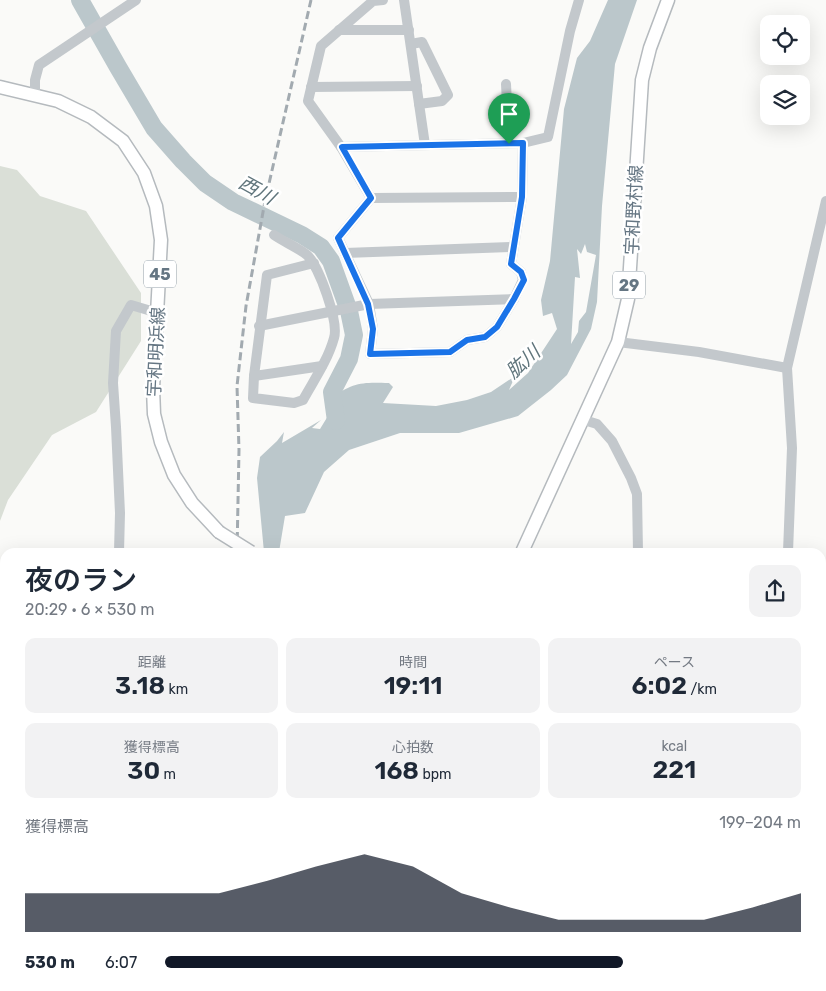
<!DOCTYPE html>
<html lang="ja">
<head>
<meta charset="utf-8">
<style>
	body { margin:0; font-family:Rubik,"Noto Sans JP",sans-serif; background:#f2f2f3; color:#1f2937; height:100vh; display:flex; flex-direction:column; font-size:19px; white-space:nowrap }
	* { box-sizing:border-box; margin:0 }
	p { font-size:16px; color:#747a83 }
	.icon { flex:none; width:28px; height:28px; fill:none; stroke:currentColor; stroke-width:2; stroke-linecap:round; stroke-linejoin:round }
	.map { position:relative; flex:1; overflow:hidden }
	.sheet { position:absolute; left:0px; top:548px; width:826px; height:444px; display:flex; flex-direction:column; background:#fff; border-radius:15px 15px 0 0; box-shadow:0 5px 20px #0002 }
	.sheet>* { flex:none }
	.tools { position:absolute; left:760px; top:15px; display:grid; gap:10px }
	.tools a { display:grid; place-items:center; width:50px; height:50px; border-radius:10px; background:#fff; box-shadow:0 5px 20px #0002; font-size:25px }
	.pin { position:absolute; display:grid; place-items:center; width:42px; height:42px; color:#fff; margin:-51px -21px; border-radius:50% 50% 50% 0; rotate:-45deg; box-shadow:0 0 5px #0007 }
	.pin .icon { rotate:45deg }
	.round { display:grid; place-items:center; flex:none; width:52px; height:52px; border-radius:10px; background:#f2f2f3 }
	.overview { display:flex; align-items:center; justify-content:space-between; height:85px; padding:0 25px }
	h1 { font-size:28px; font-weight:600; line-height:38px }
	.metrics { display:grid; grid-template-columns:repeat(3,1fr); gap:8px; height:85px; padding:5px 25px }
	.metrics div { display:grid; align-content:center; border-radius:10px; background:#f2f2f3; text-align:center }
	.metrics b { font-size:25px; font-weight:600 }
	.metrics small { font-size:14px; font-weight:400 }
	.metrics p { font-size:14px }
	.chart { height:140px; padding:10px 25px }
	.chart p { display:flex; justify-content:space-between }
	.chart svg { width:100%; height:90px; margin-top:5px; fill:#111827; opacity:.7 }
	ul { padding:0 25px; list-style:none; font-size:16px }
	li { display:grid; grid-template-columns:80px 60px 1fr; align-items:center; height:38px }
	li i { height:12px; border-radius:6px; background:#111827 }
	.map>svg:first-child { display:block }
	.green { fill:#dadfd7 }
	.water { fill:#bbc7cb; fill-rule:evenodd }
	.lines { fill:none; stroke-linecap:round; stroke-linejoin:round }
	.river { stroke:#bbc7cb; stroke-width:18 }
	.major-casing { stroke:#b5babe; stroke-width:15 }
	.highway-casing { stroke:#b4b9bd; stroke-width:18 }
	.minor { stroke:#c3c8cc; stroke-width:10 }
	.major { stroke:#fff; stroke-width:12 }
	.highway { stroke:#fff; stroke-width:15 }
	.rail { stroke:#a2aab0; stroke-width:3; stroke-dasharray:8 4; stroke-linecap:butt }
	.major-bridge-casing { stroke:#b5babe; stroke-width:15; stroke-linecap:butt }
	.major-bridge { stroke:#fff; stroke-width:12 }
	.route-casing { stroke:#fff; stroke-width:10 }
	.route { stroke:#1a73e8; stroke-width:6 }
	.labels { text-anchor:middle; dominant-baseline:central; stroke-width:5; stroke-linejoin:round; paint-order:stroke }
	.shield { fill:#fff; stroke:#939fa8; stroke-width:1 }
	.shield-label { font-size:16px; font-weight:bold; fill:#657683 }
	.street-label { font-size:18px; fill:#657683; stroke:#fff }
	.water-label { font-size:19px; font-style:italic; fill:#60757c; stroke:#fff }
</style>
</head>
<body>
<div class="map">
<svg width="826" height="991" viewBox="0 0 826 991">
	<rect width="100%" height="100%" fill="#fafaf8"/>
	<g class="green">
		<path d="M0 166 17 170 40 196 86 211 141 293V341L96 412 52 435 8 500 0 521Z"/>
		<path d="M0 590 5 616V981L0 991Z"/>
	</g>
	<g class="water">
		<path d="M608 0H637L615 64 602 206 597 302 591 329 567 375 551 390 518 416 459 433H400L349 450 324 472 305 513 285 516 279 552H264L257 478 260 457 277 441 284 432 282 443 321 420 312 428 320 429 331 411 330 399C353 382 362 382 389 383L393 387 383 403 436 406 467 400 491 392 515 376 509 390 528 373 557 329 552 313 543 316 541 300 550 261 564 109 577 58 590 41ZM585 244 587 252 596 255 586 312 579 321 578 332 571 344 575 277 580 278 577 249 581 254Z"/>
		<path d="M25 986H91L84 991H21Z"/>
	</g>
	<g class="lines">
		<g class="river">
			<path d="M80 0 118 67 154 128 183 161 205 183 233 202 302 235 321 247 331 261 349 311 354 335 349 359 332 392 336 421"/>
			<path d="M821 626H826"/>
			<path d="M152 986 154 991"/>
		</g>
		<g class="major-casing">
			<g id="major">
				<path d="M0 87 58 101 91 117 123 141 144 173 156 206 161 240 153 388 154 414 161 442 174 475 192 503 219 532"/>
				<path d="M522 552 618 342 628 299 642 80 650 48 668 0"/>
				<path d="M331 991 333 986"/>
			</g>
		</g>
		<g class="highway-casing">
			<g id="highway">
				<path d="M821 742H826"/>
				<path d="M821 752 826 753"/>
			</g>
		</g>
		<g class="minor">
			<path d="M383 0 373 1 321 46 308 101 341 147 371 198 338 238 369 304 373 329 370 354 450 352 467 340 485 337 497 327 514 299 523 280 521 272 511 264 522 197 523 143"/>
			<path d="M404 0 425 145"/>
			<path d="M339 30H409"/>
			<path d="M411 44 422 42 448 95 442 101 419 104"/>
			<path d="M506 84 509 143"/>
			<path d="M311 87 417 86"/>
			<path d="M35 95V80L39 65 136 0"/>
			<path d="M341 147 523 143 548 137 570 31 579 0"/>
			<path d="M371 198 522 197"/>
			<path d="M274 235C284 242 297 247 307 255 319 266 339 322 334 338 328 360 314 380 303 400L294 403 253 398 254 376 267 275 314 263"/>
			<path d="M345 253 513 247"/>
			<path d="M259 326 369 304 514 299"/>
			<path d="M618 342 699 352 787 368"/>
			<path d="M254 376 322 366"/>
			<path d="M584 420 597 424 612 441 631 478 637 494 638 552"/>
			<path d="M119 552 120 513 116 427 113 383 116 331 131 305 158 313"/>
			<path d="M788 552 792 448 787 368 826 201"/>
			<path d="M821 697 826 698"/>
			<path d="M821 859 826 860"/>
			<path d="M821 963 826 958"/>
			<path d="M676 986 677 991"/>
			<path d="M641 991 648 986"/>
			<path d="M723 991 732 986"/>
		</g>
		<use href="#major" class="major"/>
		<use href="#highway" class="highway"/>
		<g class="rail">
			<path d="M237 552 239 450 237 386 246 306 265 201 311 0"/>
			<path d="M0 970 5 964"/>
		</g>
		<g class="major-bridge-casing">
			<path id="major-bridge" d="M219 532 251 552"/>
		</g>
		<use href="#major-bridge" class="major-bridge"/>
	</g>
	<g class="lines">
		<g class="route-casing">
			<path id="route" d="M523 143 522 197 511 264 521 272 524 280 514 299 497 327 485 337 467 340 450 352 370 354 373 329 368 304 338 238 371 198 342 147Z"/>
		</g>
		<use href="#route" class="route"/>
	</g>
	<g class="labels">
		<g class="shield">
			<rect x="144" y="260.5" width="32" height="27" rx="4"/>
			<rect x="613" y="271.5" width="32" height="27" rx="4"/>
		</g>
		<g class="shield-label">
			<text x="160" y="274">45</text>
			<text x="629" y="285">29</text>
		</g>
		<g class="street-label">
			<text transform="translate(634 210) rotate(-87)">宇和野村線</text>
			<text transform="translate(156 352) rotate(-87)">宇和明浜線</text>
		</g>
		<g class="water-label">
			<text transform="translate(257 190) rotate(29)">西川</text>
			<text transform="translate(523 362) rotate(-42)">肱川</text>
		</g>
	</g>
</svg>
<div class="tools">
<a><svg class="icon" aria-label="locate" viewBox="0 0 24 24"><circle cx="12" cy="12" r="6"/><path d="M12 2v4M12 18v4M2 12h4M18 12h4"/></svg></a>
<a><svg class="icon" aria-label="layers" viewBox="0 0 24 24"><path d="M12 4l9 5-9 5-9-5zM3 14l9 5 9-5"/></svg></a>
</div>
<div class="pin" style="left:509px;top:144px;background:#1e9e55"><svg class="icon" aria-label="arrive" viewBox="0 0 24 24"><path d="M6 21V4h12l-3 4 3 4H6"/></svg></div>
<section class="sheet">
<div class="overview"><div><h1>夜のラン</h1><p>20:29 · 6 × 530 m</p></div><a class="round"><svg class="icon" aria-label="share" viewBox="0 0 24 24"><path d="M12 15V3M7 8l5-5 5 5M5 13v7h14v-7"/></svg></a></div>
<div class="metrics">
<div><p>距離</p><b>3.18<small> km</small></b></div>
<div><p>時間</p><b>19:11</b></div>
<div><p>ペース</p><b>6:02<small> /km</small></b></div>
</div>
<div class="metrics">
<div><p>獲得標高</p><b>30<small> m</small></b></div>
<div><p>心拍数</p><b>168<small> bpm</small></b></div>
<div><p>kcal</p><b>221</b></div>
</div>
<div class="chart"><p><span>獲得標高</span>199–204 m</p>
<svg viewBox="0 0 160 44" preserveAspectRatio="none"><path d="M0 44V25L10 25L20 25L30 25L40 25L50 19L60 12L70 6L80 12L90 25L100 32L110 38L120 38L130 38L140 38L150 32L160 25V44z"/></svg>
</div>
<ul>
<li><b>530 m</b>6:07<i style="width:72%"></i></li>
</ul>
</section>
</div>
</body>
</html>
